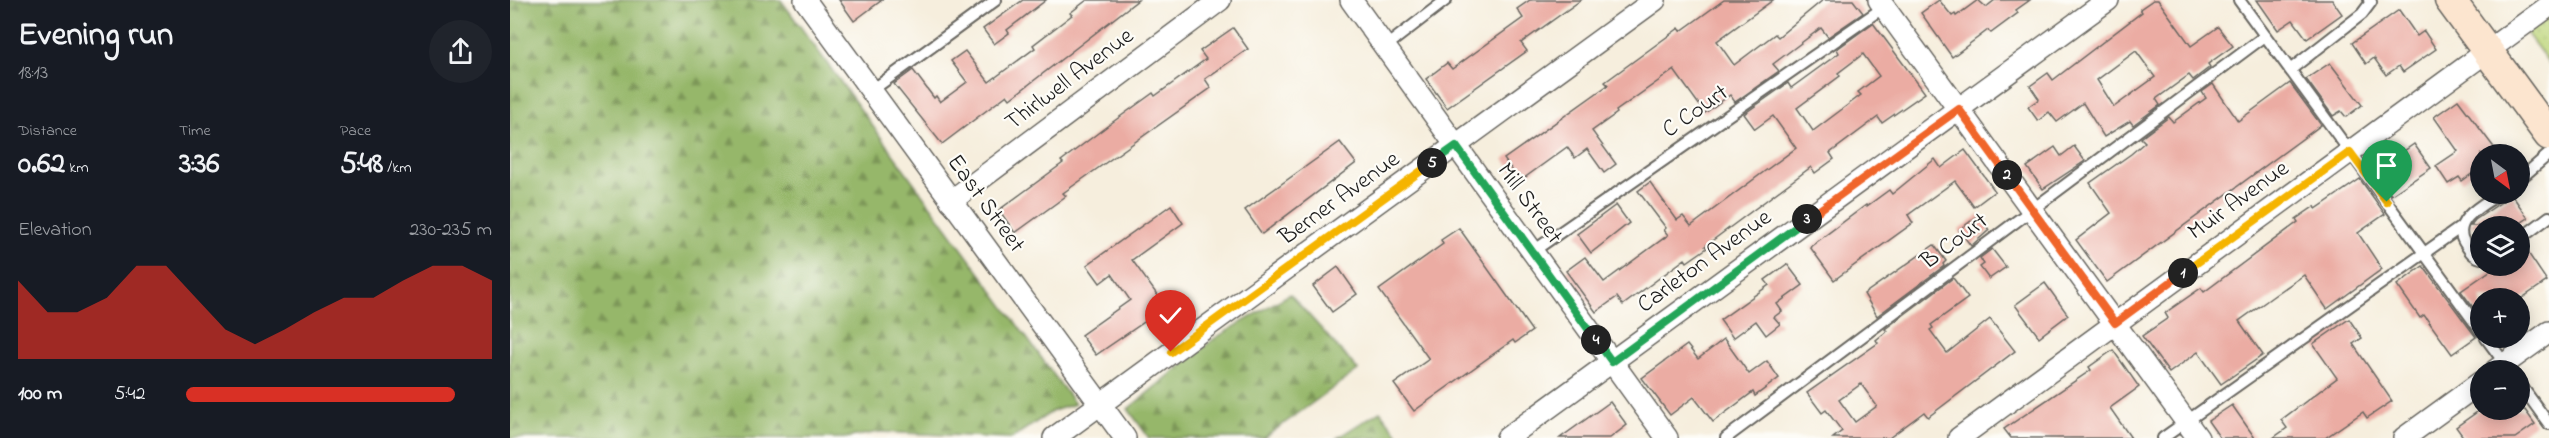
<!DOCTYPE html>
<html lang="en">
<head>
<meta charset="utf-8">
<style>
	body { margin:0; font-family:"Indie Flower",sans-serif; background:#20242c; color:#f1f3f6; height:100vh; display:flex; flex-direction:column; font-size:22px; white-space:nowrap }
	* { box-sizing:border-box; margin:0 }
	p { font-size:20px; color:#9ea1a6 }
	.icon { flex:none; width:33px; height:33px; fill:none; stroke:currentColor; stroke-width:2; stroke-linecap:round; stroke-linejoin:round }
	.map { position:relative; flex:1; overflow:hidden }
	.drawer { display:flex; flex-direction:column; background:#171b24; width:510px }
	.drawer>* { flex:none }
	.needle { width:39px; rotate:148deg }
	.controls { position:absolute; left:1960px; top:144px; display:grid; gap:12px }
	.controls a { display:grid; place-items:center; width:60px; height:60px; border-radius:50%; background:#171b24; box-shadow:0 3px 15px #0003; font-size:30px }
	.pin { position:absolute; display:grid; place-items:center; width:51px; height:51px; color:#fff; margin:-62px -26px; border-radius:50% 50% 50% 0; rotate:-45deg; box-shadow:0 0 6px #0007 }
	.pin .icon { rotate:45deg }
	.km { position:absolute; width:30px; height:30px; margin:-15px; border-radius:50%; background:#222; color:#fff; font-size:16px; line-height:30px; text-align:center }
	.round { display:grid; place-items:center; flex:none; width:63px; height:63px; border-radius:32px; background:#20242c }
	.head { display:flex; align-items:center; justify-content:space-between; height:102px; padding:0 18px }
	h1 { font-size:33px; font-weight:700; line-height:45px }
	.metrics { display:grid; grid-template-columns:repeat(3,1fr); gap:9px; height:102px; padding:6px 18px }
	.metrics div { display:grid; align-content:center }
	.metrics b { font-size:30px; font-weight:700 }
	.metrics small { font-size:16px; font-weight:400 }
	.metrics p { font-size:16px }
	.chart { height:168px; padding:12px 18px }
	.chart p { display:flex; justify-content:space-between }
	.chart svg { width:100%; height:108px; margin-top:6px; fill:#d93025; opacity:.7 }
	ul { padding:0 18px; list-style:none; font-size:20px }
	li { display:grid; grid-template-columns:96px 72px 1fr; align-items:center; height:45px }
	li i { height:15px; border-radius:8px; background:#d93025 }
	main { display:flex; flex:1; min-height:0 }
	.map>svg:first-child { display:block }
	.forest { fill:url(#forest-firs); stroke:#596a43; stroke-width:1.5 }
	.park { fill:url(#park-dots); stroke:#6d794b; stroke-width:1.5 }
	.building { fill:#ebaca3; fill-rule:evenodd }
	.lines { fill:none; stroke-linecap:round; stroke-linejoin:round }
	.lane-casing { stroke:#686660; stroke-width:14 }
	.street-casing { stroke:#686660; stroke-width:24 }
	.secondary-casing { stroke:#686660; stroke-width:33 }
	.lane { stroke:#fff; stroke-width:10 }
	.street { stroke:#fff; stroke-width:21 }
	.secondary { stroke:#fce5cf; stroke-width:30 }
	.split-1-casing { stroke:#fff; stroke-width:12 }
	.split-2-casing { stroke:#fff; stroke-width:12 }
	.split-3-casing { stroke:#fff; stroke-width:12 }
	.split-4-casing { stroke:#fff; stroke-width:12 }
	.split-5-casing { stroke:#fff; stroke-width:12 }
	.split-6-casing { stroke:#fff; stroke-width:12 }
	.split-1 { stroke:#f5b400; stroke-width:8 }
	.split-2 { stroke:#f0652b; stroke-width:8 }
	.split-3 { stroke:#f0652b; stroke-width:8 }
	.split-4 { stroke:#22a559; stroke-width:8 }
	.split-5 { stroke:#22a559; stroke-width:8 }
	.split-6 { stroke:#f5b400; stroke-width:8 }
	.labels { text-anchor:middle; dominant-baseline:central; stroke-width:4.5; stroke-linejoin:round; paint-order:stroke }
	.street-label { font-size:24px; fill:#1c1c1c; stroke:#fdfcf7 }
</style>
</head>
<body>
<main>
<section class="drawer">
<div class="head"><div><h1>Evening run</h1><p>18:13</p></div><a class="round"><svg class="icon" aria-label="share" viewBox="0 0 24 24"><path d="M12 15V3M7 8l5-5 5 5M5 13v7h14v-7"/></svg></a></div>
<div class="metrics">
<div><p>Distance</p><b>0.62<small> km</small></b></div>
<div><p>Time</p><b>3:36</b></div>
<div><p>Pace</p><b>5:48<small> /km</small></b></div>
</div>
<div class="chart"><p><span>Elevation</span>230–235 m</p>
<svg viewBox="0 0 160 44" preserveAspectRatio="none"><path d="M0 44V12L10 25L20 25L30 19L40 6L50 6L60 19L70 32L80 38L90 32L100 25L110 19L120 19L130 12L140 6L150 6L160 12V44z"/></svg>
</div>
<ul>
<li><b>100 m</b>5:42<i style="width:88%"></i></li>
</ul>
</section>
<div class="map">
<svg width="2039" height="438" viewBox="0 0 2039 438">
	<defs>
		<pattern id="forest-firs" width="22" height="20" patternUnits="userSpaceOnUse" patternTransform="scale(1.5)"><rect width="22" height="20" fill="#96b76a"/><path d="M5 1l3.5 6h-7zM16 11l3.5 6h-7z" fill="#7a9456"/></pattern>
		<pattern id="park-dots" width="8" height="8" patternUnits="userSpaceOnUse" patternTransform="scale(1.5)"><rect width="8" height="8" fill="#bed67a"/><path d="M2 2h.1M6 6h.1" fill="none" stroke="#a3b769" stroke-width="1.8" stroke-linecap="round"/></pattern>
	</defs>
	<rect width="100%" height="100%" fill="#fdfcf7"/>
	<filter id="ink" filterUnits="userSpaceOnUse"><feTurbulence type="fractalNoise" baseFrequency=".0167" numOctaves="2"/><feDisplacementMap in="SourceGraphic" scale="12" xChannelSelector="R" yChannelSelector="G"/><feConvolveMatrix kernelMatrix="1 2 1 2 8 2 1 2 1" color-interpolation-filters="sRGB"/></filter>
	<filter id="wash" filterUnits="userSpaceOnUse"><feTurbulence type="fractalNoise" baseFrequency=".008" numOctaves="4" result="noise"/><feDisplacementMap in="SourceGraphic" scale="24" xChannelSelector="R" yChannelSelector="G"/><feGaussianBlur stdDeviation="1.35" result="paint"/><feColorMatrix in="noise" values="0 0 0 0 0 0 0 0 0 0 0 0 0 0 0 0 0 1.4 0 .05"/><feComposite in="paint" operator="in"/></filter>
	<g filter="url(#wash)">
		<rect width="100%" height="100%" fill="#f6eedd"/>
		<g class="forest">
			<path d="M0 0H271L565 404 543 411 502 438 370 432 334 438H0Z"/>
			<path d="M780 294 848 370 754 438H639L618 409 705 338Z"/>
			<path d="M870 411 891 438H827Z"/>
		</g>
		<path class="park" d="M2039 12V63L2014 30Z"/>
		<g id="blocks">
			<g class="building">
				<path d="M329 0H372L344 21Z"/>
				<path d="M513 0H536L497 30 499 33 484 44 473 29Z"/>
				<path d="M577 0H628L500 99 497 95 432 144 384 84 403 70 424 98 426 96 430 102 457 82 441 61 455 51 479 82 525 48 523 45 562 15 560 13Z"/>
				<path d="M1020 0H1071L1011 43 1017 51 937 108 916 79 937 63 942 69 1013 18 1007 9Z"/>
				<path d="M1214 0H1263L1207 41 1224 65 1265 34 1268 37 1313 0H1343L1353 13 1318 37 1311 28 1263 64 1269 71 1225 102 1220 95 1195 113 1164 70 1106 111 1107 113 1082 131 1106 164 1094 173 1077 149 1065 158 1057 147 1010 181 994 159 1098 85 1095 82 1169 28 1171 31Z"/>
				<path d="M1429 0 1442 16 1445 14 1446 16 1468 0 1476 7 1485 0H1520L1506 10 1508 13 1481 33 1478 30 1442 57 1411 13Z"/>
				<path d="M1643 0H1648L1681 46 1708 27 1723 46 1698 64 1700 67 1683 80 1679 75 1646 99 1650 105 1623 125 1620 121 1594 137 1573 103 1547 122 1539 112 1528 121 1518 107 1529 99 1520 86 1538 73 1543 80 1632 12 1630 9ZM1626 51 1645 77 1604 107 1587 80Z"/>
				<path d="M1747 0H1822L1832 14 1797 39 1783 20 1768 30Z"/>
				<path d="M1889 10 1907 36 1914 31 1926 49 1893 72 1889 66 1876 75 1864 58 1856 64 1842 43Z"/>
				<path d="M1363 23 1415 93 1372 123 1368 117 1320 153 1324 159 1305 173 1301 167 1195 246 1197 248 1177 262 1175 259 1113 305 1107 297 1086 312 1056 271 1075 257 1094 282 1158 235 1154 230 1156 228 1128 191 1140 182 1167 220 1173 216 1181 226 1286 148 1263 116 1245 129 1234 114 1278 83 1281 88 1329 53 1327 49ZM1353 54 1369 76 1348 92 1351 95 1303 131 1287 108 1330 76 1328 73Z"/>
				<path d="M723 28 738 49 695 79 701 88 553 193 556 196 505 233 489 210 553 163 551 161 600 124 643 93 645 96 696 59 690 51Z"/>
				<path d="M1820 63 1852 105 1836 117 1831 111 1823 116 1796 79Z"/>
				<path d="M1780 83 1811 125 1597 282 1566 240 1601 213 1580 183 1621 154 1635 142 1631 138 1659 117 1663 122 1696 98 1692 92 1703 84 1728 121Z"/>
				<path d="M1948 100 1989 154H1971V167L1952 181 1949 177 1938 184 1926 166 1948 151 1924 117Z"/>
				<path d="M830 142 846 163 752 234 735 210Z"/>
				<path d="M1904 144 1921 168 1881 195 1864 172Z"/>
				<path d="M1564 146 1575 161 1533 189 1517 167 1545 147 1551 156Z"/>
				<path d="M1455 150 1485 191 1464 207 1445 181 1398 215 1403 223 1324 280 1300 247 1356 205 1357 206 1379 190 1382 194 1425 159 1431 168Z"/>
				<path d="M1850 179 1875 214 1848 233 1872 269 1817 309 1794 275 1765 295 1729 321 1753 355 1711 384 1688 352 1659 373 1632 336 1658 318 1655 313 1691 288 1694 292 1788 222 1786 219 1805 206 1806 209Z"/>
				<path d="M2002 195 2018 218 2006 226H1960L1965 220Z"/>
				<path d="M661 205 673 223 622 260 656 307 586 355 571 335 620 300 602 274 590 283 577 265Z"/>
				<path d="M1106 205 1119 223 1081 253 1067 234Z"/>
				<path d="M1469 215 1479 230 1461 246 1449 230Z"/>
				<path d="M949 228 1022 331 1005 343 1003 340 904 411 884 384 919 359 869 290 933 244 931 240Z"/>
				<path d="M2010 241 2037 281 2012 298H1971V318L1951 291 1987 266H2010Z"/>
				<path d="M1424 245 1436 261 1433 264 1434 266 1367 316 1354 294Z"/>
				<path d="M1482 249 1496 267 1479 279 1470 267 1474 264 1470 258Z"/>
				<path d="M1277 264 1293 285 1267 304 1272 311 1264 317 1270 324 1256 335 1246 321 1223 338 1210 320 1259 285 1255 280Z"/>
				<path d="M1913 266 1966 337 1942 354 1914 315 1910 318 1887 285Z"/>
				<path d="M828 267 847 294 822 312 803 286Z"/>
				<path d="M1443 278 1458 298 1421 325 1423 328 1420 330 1437 353 1480 319 1505 351 1418 417 1414 412 1379 438H1323L1332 431 1316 410 1312 413 1297 393 1368 343 1366 340 1377 331 1375 329ZM1351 384 1367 406 1345 422 1329 400Z"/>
				<path d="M1535 283 1558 315 1529 337 1505 305Z"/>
				<path d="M1839 319 1852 338 1843 344 1882 401 1857 418 1853 412 1815 438H1763L1777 428 1771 420 1827 378 1803 344Z"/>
				<path d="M1214 339 1239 374 1257 361 1269 378 1245 396 1243 392 1203 422 1184 397 1160 415 1132 378 1177 345 1188 359Z"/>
				<path d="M1603 350 1629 387 1600 408 1621 438H1501L1494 429 1581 370 1579 367Z"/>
				<path d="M1100 402 1117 425 1100 438H1050Z"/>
				<path d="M1722 405 1745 438H1710L1698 421Z"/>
				<path d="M1970 410H2015L2025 424 2005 438H1954L1946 427Z"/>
			</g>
		</g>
	</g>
	<g filter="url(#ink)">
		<use href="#blocks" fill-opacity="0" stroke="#686660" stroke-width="1.5"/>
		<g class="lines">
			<g class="lane-casing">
				<g id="lane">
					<path d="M1729 0 1971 331"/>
					<path d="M875 47 936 0"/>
					<path d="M1780 70 1852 14 1861 2 1859 0"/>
					<path d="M361 91 486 0"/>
					<path d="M2010 179 2039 154"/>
					<path d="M2019 232 2039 217"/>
					<path d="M1022 252 1374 7"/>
					<path d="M1971 258C1962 256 1959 250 1954 242 1941 220 1974 204 1989 194"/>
					<path d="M1976 338 1996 365"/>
					<path d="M2010 384 2039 424"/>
					<path d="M1216 438 1755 36"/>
					<path d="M1653 438 1951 227"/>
				</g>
			</g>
			<g class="street-casing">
				<g id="street">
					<path d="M295 0 615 438"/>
					<path d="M841 0 1157 438"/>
					<path d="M1369 0 1688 438"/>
					<path d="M441 201 710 0"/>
					<path d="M1986 370 2039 332"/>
					<path d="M544 438 1145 0"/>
					<path d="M997 438 1598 0"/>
					<path d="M1449 438 2039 6"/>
					<path d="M1894 438 1971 382"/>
				</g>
			</g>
			<g class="secondary-casing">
				<path id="secondary" d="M1940 0 2039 135"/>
			</g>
			<use href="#lane" class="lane"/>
			<use href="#street" class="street"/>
			<use href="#secondary" class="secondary"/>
		</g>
	</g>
	<g class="lines" filter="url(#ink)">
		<g class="split-1-casing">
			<path id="split-1" d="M1673 273 1840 152 1877 202"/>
		</g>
		<g class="split-2-casing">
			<path id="split-2" d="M1497 175 1605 323 1673 273"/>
		</g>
		<g class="split-3-casing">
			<path id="split-3" d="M1297 219 1449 109 1497 175"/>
		</g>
		<g class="split-4-casing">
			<path id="split-4" d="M1086 340 1102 362 1297 219"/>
		</g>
		<g class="split-5-casing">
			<path id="split-5" d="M922 163 946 146 1086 340"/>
		</g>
		<g class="split-6-casing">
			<path id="split-6" d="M661 352 922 163"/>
		</g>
		<use href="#split-1" class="split-1"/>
		<use href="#split-2" class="split-2"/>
		<use href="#split-3" class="split-3"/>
		<use href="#split-4" class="split-4"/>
		<use href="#split-5" class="split-5"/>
		<use href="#split-6" class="split-6"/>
	</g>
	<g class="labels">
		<g class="street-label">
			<text transform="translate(560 80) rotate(-37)">Thirlwell Avenue</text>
			<text transform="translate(1186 112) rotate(-35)">C Court</text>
			<text transform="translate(830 199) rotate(-36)">Berner Avenue</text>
			<text transform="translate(1729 201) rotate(-36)">Muir Avenue</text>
			<text transform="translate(475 204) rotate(54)">East Street</text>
			<text transform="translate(1019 204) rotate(54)">Mill Street</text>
			<text transform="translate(1445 242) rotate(-37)">B Court</text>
			<text transform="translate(1195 262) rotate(-36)">Carleton Avenue</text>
		</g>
	</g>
</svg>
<div class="controls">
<a><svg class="needle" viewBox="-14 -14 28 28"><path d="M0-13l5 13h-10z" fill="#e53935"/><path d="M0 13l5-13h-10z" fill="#9ea1a6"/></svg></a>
<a><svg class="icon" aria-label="layers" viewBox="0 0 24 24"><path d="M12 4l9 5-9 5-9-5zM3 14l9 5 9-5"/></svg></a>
<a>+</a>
<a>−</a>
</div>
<div class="pin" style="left:1877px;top:202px;background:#1e9e55"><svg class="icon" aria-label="arrive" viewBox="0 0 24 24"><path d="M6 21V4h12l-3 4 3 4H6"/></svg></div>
<div class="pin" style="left:661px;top:352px;background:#d93025"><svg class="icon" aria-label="check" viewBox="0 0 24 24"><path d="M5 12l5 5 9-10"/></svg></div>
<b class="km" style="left:1673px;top:273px">1</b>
<b class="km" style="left:1497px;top:175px">2</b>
<b class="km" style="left:1297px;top:219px">3</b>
<b class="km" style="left:1086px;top:340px">4</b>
<b class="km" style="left:922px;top:163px">5</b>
</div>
</main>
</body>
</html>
